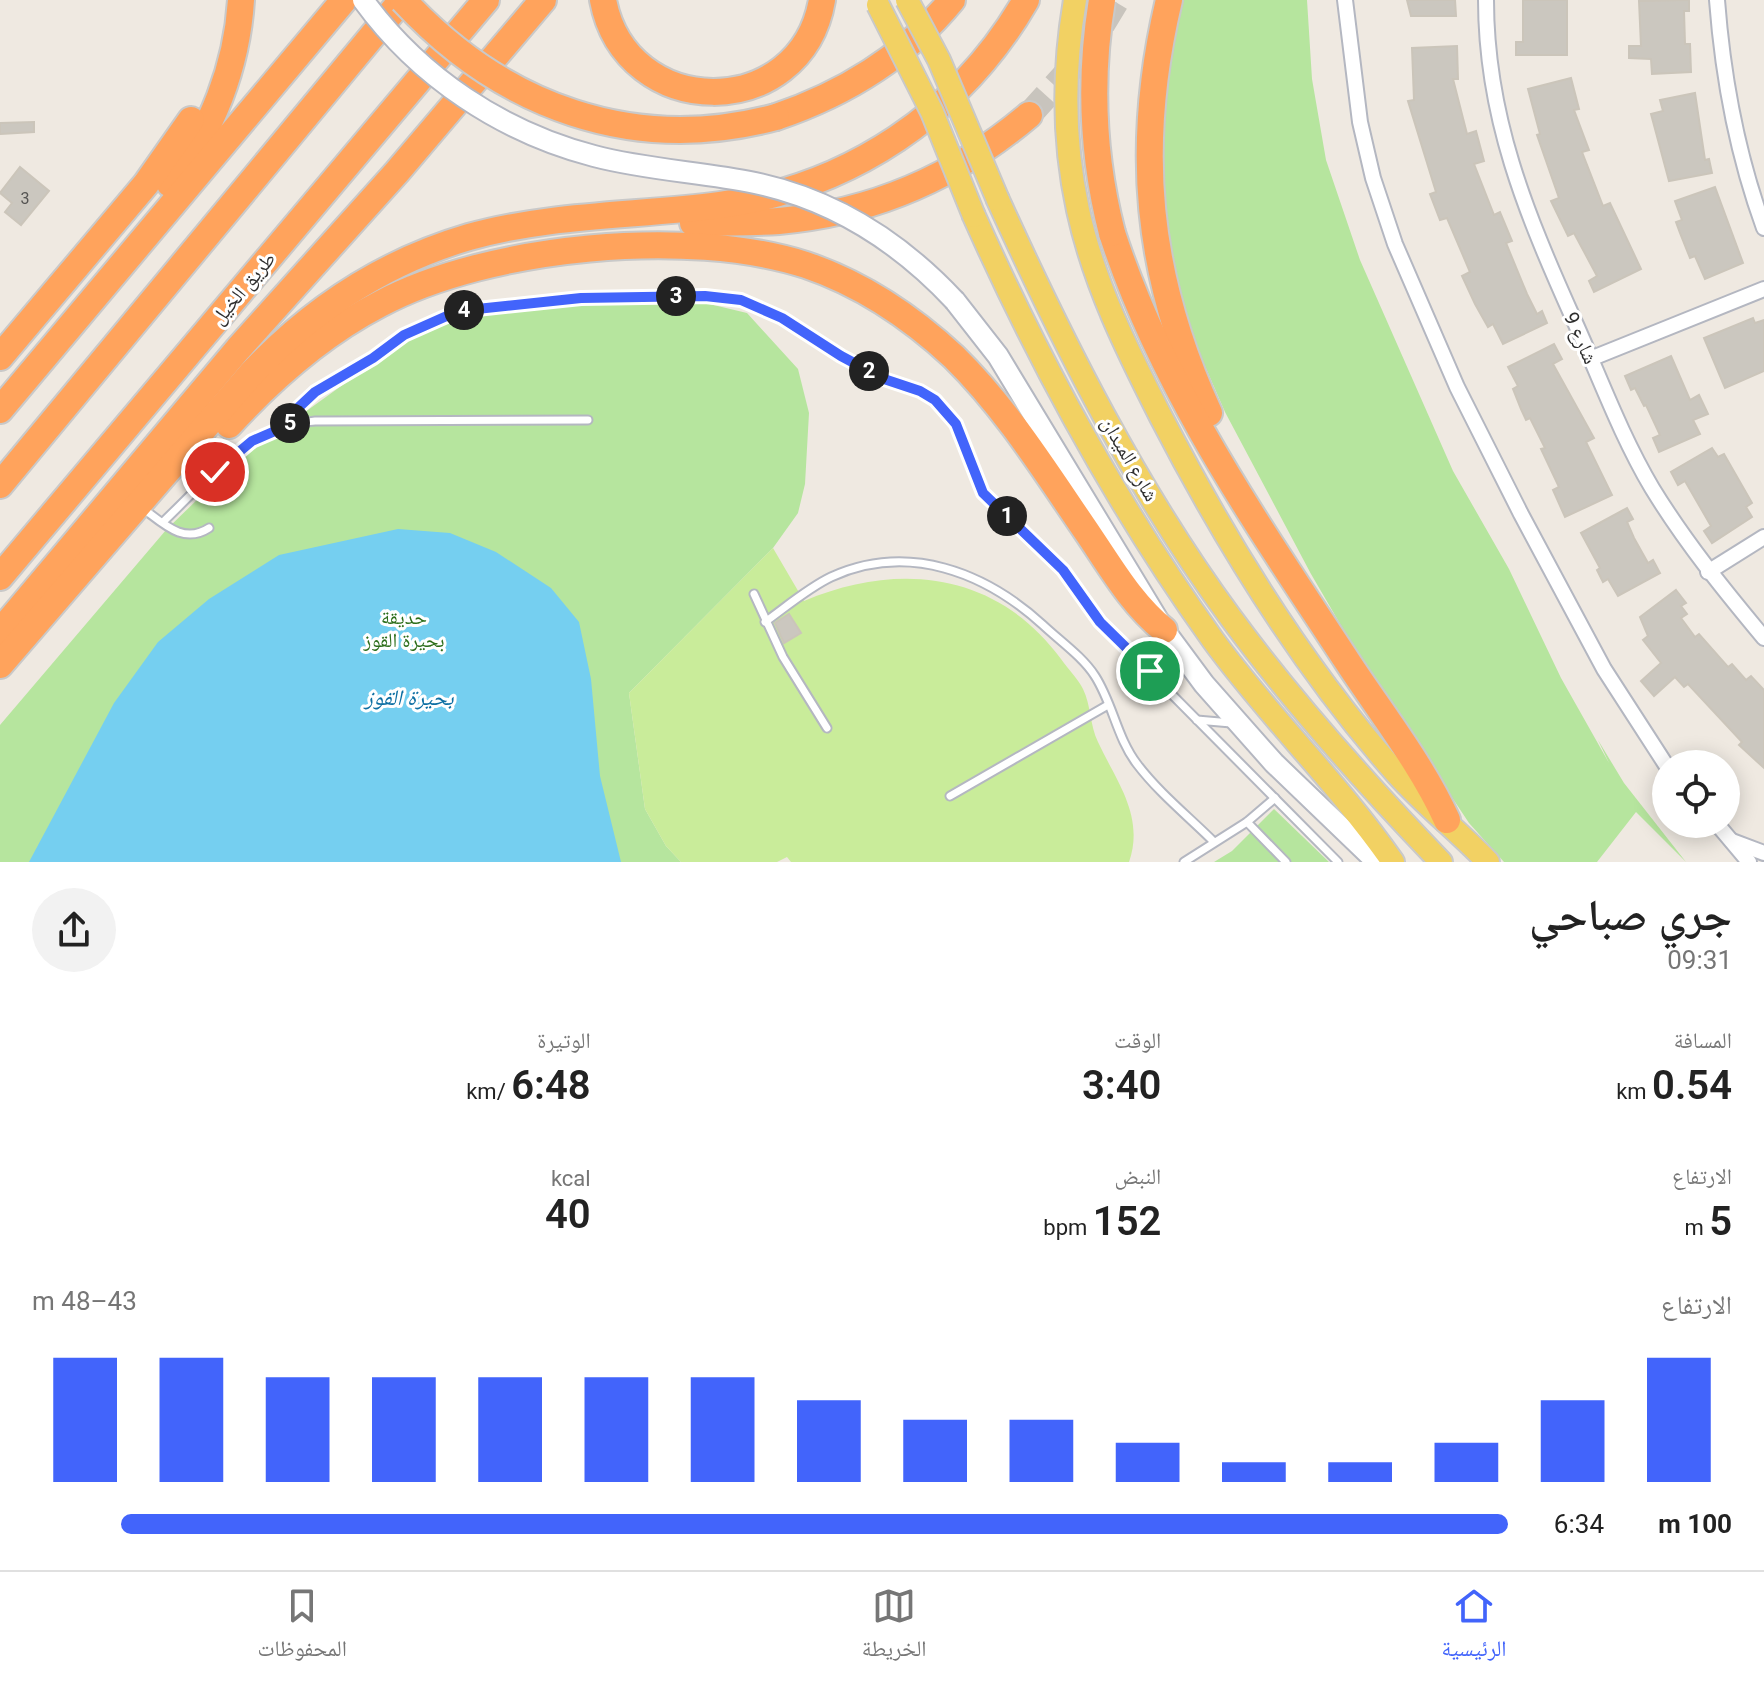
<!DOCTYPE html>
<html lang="ar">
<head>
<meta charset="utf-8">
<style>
	body { margin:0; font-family:Roboto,"Noto Naskh Arabic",sans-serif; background:#f2f2f2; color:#222; direction:rtl; height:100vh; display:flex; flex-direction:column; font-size:30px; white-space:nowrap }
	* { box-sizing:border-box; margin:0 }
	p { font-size:26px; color:#767676 }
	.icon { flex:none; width:44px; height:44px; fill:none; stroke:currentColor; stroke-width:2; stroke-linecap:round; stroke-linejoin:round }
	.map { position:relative; height:862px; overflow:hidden; direction:ltr }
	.panel { display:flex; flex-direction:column; background:#fff; flex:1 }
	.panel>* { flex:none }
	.tools { position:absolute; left:1652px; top:750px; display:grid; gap:16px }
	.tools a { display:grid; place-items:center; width:88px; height:88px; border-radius:50%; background:#fff; box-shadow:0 4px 20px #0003; font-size:40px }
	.pin { position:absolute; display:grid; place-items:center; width:68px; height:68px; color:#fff; margin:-34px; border:4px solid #fff; border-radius:50%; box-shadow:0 2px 8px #0007 }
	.km { position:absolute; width:40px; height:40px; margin:-20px; border-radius:50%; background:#222; color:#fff; font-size:22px; line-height:40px; text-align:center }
	.round { display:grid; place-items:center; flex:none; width:84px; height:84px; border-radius:42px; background:#f2f2f2 }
	.head { display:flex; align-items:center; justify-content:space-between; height:136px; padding:0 32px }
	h1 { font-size:44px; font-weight:600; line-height:60px }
	.stats { display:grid; grid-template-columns:repeat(3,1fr); gap:12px; height:136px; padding:8px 32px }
	.stats div { display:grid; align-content:center }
	.stats b { font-size:40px; font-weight:600 }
	.stats small { font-size:22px; font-weight:400 }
	.stats p { font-size:22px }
	.chart { height:224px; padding:16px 32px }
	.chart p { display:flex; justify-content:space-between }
	.chart svg { width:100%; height:144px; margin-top:8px; stroke:#4264fb; stroke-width:6 }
	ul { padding:0 32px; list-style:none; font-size:26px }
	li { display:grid; grid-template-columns:128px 96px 1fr; align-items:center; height:60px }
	li i { height:20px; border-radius:10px; background:#4264fb }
	.menu { display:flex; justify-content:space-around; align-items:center; height:112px; border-top:2px solid #e0e0e0; background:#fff; font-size:22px; color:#767676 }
	.menu a { display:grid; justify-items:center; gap:4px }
	.menu .current { color:#4264fb }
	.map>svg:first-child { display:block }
	.green { fill:#b6e59e }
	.pitch { fill:#c9ec9a }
	.water { fill:#75cff0 }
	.building { fill:#cbc7bf; stroke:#cbc5ba; stroke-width:2 }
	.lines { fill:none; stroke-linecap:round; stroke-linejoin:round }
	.motorway-tunnel { stroke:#c8c4bd; stroke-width:26; stroke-dasharray:26 13; stroke-linecap:butt }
	.service-casing { stroke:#b4b7c1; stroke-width:11 }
	.minor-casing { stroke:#b4b7c1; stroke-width:18 }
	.secondary-casing { stroke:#b4b7c1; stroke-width:24 }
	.primary-casing { stroke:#c9c9c9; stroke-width:26 }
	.motorway-casing { stroke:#c9c9c9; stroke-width:30 }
	.service { stroke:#fff; stroke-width:7 }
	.minor { stroke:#fff; stroke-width:14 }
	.secondary { stroke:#fff; stroke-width:20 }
	.primary { stroke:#f2d163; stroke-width:22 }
	.motorway { stroke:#ffa35c; stroke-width:26 }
	.secondary-bridge-casing { stroke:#b4b7c1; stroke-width:24; stroke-linecap:butt }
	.primary-bridge-casing { stroke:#c9c9c9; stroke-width:26; stroke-linecap:butt }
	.motorway-bridge-casing { stroke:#c9c9c9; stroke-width:30; stroke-linecap:butt }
	.secondary-bridge { stroke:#fff; stroke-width:20 }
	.primary-bridge { stroke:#f2d163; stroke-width:22 }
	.motorway-bridge { stroke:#ffa35c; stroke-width:26 }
	.route-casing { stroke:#fff; stroke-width:16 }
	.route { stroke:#4264fb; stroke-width:10 }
	.labels { text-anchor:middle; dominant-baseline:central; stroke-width:6; stroke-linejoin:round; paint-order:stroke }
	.number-label { font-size:16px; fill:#555452 }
	.street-label { font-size:20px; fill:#2e2e2e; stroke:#fff }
	.park-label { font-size:20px; fill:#2c6e1b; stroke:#fff }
	.water-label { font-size:22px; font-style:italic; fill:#0d6fa3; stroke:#fff }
</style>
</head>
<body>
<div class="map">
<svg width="1764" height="862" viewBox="0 0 1764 862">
	<rect width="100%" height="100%" fill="#efe9e1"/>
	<g class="green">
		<path d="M1179 0H1307L1312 79 1326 160 1360 260 1453 471 1509 569 1561 678 1609 763 1598 740 1624 783 1686 862 1636 812 1597 862H1504L1469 823 1364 665 1311 574 1225 412 1198 350 1175 289 1161 204 1163 102Z"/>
		<path d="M634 302H701L747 313 798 369 809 413 805 484 798 513 773 548 629 693 645 809 666 846 681 862H0V725L166 530 237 461 412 335 491 310Z"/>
		<path d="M1274 809 1329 862H1214L1232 851Z"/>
	</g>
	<path class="pitch" d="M773 548 804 601C899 561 997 572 1061 659 1068 669 1078 679 1083 689 1091 705 1090 726 1098 742 1116 781 1145 816 1129 862H791L787 857 777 862H681L666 846 645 809 629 693Z"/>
	<path class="water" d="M398 529 450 533 496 552 551 588 579 622 591 679 600 776 621 862H29L114 703 158 642 209 599 279 555Z"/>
	<g class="building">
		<path d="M1407 0H1455L1456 16H1411Z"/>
		<path d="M1523 0H1567V55H1516V42H1523Z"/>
		<path d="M1689 0V11H1684L1685 44H1690L1691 72 1652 74 1651 59 1629 58V46H1641L1639 1Z"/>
		<path d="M1457 46 1458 79H1453L1467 134 1476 131 1484 161 1474 164 1494 215 1500 212 1512 241 1506 243 1527 294 1537 314 1542 311 1547 323 1503 344 1493 324 1488 327 1475 304 1462 276 1470 272 1447 218 1440 220 1430 194 1436 192 1408 101 1414 100 1412 48Z"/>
		<path d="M1571 78 1579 109 1574 110 1589 150 1582 152 1603 206 1610 203 1641 269 1594 292 1589 281 1597 276 1574 233 1568 236 1551 201 1559 198 1537 135 1540 134 1528 89Z"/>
		<path d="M1695 93 1705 160 1709 159 1712 173 1669 181 1651 114 1663 111 1660 100Z"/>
		<path d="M34 122V132L0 134V123Z"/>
		<path d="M20 167 49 191 21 225 5 212 12 203 0 193Z"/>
		<path d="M1715 187 1743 263 1705 279 1695 256 1690 258 1680 233 1676 222 1682 220 1675 201Z"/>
		<path d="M1753 318 1755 323 1764 320V371L1725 388 1704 338Z"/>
		<path d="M1554 344 1562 359 1553 364 1594 438 1586 442 1612 495 1565 517 1553 490 1559 487 1541 449 1545 448 1530 418 1526 420 1521 409 1513 389 1518 386 1508 367Z"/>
		<path d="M1671 356 1690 400 1699 395 1708 414 1693 420 1700 434 1659 452 1653 438 1660 435 1646 405 1644 406 1635 388 1631 390 1625 376Z"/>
		<path d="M1712 448 1718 457 1724 454 1752 503 1746 507 1752 517 1712 543 1704 531 1711 526 1685 481 1678 485 1671 472Z"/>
		<path d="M1627 508 1633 519 1627 522 1634 538 1648 563 1653 560 1660 573 1618 596 1608 579 1603 582 1597 570 1600 568 1581 533Z"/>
		<path d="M1676 590 1686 603 1681 606 1687 614 1681 618 1695 637 1699 634 1728 667 1732 664 1746 680 1751 676 1764 690V768L1739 745 1742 742 1688 684 1684 687 1675 677 1654 696 1641 681 1661 663 1643 640 1648 636 1640 617Z"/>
		<path d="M789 614 801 633 784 643 775 623Z"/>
	</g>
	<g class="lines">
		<path class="motorway-tunnel" d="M1029 115 1085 53 1117 0"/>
		<g class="service-casing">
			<g id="service">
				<path d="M289 425 299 407 315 392 422 325 467 309 581 298 659 296H719L752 303 796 326 856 364 935 400 956 424 983 493 1063 570 1100 622 1338 862"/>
				<path d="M141 507C163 523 183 545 209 528"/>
				<path d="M163 522C207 480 250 426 315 421L588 420"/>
				<path d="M754 594 783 657 827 728"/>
				<path d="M765 622C786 607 808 588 831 577 908 542 985 572 1043 625 1060 641 1083 657 1095 676 1113 704 1117 738 1137 764 1159 793 1189 817 1214 842"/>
				<path d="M1150 671 1172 645"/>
				<path d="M1197 720 1231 723"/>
				<path d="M950 796 1108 705"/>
				<path d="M1247 822 1286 862"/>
				<path d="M1184 862 1247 822 1275 798"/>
			</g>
		</g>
		<g class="minor-casing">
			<g id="minor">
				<path d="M1345 0 1360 122 1373 178 1395 244 1457 387 1521 514 1604 669 1666 765"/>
				<path d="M1486 0C1486 117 1526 213 1573 318 1599 375 1620 434 1652 488 1685 542 1724 590 1764 638"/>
				<path d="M1717 0C1723 79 1737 154 1764 228"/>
				<path d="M1590 359 1764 289"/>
				<path d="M1708 572 1764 537"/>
				<path d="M1717 824 1749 862"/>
				<path d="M1732 841 1764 853"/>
			</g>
		</g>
		<g class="secondary-casing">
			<path id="secondary" d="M955 301 998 356 1164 630 1204 684 1274 763 1377 862"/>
		</g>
		<g class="primary-casing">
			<g id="primary">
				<path d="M1075 0C1063 70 1063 141 1078 210 1094 284 1127 350 1161 417 1226 543 1303 668 1397 774 1425 805 1459 832 1488 862"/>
				<path d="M998 200C1064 345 1136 489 1231 618 1295 705 1366 784 1441 862"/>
				<path d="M974 216C1040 364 1118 507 1213 640 1269 717 1339 784 1393 862"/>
			</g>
		</g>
		<g class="motorway-casing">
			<g id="motorway">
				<path d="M603 0C626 122 801 123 822 0"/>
				<path d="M1169 0C1134 147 1146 275 1209 413"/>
				<path d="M776 117C844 94 906 56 952 0"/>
				<path d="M170 184C212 132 237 66 241 0"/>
				<path d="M693 223C721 222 750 223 779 221 873 213 957 176 1029 115"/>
				<path d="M1112 233C1163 390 1258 525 1347 661 1381 713 1421 763 1447 820"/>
				<path d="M0 357 146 184 191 120"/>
				<path d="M0 410 344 0"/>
				<path d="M229 425C273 377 322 334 380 304 488 246 689 227 806 265 862 284 911 317 954 357 1007 409 1047 474 1089 535 1112 569 1132 604 1164 630"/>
				<path d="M0 485 402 0"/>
				<path d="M0 577 486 0"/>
				<path d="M0 632 238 349 397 172 543 0"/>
				<path d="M0 665 251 374C311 310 384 262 469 237 551 214 636 216 720 205 849 188 961 113 1026 0"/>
			</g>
		</g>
		<use href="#service" class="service"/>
		<use href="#minor" class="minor"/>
		<use href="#secondary" class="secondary"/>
		<use href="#primary" class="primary"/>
		<use href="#motorway" class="motorway"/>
		<g class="secondary-bridge-casing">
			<path id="secondary-bridge" d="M363 0C419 77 502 132 594 156 647 170 702 172 755 183 835 200 900 242 955 301"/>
		</g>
		<g class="primary-bridge-casing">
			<g id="primary-bridge">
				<path d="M907 0 939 60 998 200"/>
				<path d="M878 5 932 112 974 216"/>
			</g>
		</g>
		<g class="motorway-bridge-casing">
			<g id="motorway-bridge">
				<path d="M403 0C502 107 634 155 776 117"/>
				<path d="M1102 0C1089 79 1092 155 1112 233"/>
			</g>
		</g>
		<use href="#secondary-bridge" class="secondary-bridge"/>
		<use href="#primary-bridge" class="primary-bridge"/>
		<use href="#motorway-bridge" class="motorway-bridge"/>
	</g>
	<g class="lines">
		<g class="route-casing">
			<path id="route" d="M215 472 252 441 289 425 299 407 315 392 373 358 404 335 458 311 581 298 705 296 741 300 782 318 841 356 884 379 920 391 935 400 956 424 983 493 1063 570 1100 622 1150 671"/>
		</g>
		<use href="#route" class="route"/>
	</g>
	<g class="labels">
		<g class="number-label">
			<text x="25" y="198">3</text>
		</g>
		<g class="street-label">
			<text transform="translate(243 288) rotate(-50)">طريق الخيل</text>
			<text transform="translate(1581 338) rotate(66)">شارع 9</text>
			<text transform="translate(1130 459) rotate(60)">شارع الميدان</text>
		</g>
		<g class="park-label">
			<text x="404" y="617">حديقة<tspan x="404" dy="23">بحيرة القوز</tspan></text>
		</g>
		<g class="water-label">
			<text x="409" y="697">بحيرة القوز</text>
		</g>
	</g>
</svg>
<div class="tools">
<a><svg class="icon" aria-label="locate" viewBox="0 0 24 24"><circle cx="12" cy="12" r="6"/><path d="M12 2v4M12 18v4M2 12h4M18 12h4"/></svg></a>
</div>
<div class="pin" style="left:1150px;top:671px;background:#1e9e55"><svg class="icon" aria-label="arrive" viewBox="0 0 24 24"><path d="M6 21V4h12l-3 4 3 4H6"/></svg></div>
<div class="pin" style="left:215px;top:472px;background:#d93025"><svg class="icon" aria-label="check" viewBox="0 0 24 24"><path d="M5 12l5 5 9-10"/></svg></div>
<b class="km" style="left:1007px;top:516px">1</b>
<b class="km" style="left:869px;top:371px">2</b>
<b class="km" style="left:676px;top:296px">3</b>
<b class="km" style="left:464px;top:310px">4</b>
<b class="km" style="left:290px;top:423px">5</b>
</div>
<section class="panel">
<div class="head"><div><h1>جري صباحي</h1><p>09:31</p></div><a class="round"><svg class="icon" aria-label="share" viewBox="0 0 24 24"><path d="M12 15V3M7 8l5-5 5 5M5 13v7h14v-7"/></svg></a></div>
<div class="stats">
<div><p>المسافة</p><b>0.54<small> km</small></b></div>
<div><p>الوقت</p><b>3:40</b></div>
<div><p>الوتيرة</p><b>6:48<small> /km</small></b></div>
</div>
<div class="stats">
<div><p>الارتفاع</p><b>5<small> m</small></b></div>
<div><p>النبض</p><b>152<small> bpm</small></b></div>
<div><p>kcal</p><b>40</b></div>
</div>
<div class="chart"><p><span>الارتفاع</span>43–48 m</p>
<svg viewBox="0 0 160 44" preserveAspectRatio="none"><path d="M5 44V6M15 44V6M25 44V12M35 44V12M45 44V12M55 44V12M65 44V12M75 44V19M85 44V25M95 44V25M105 44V32M115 44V38M125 44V38M135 44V32M145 44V19M155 44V6"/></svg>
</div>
<ul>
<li><b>100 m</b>6:34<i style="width:94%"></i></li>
</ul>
</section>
<nav class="menu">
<a class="current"><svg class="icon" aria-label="home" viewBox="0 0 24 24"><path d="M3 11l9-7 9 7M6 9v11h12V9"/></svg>الرئيسية</a>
<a><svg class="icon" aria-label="map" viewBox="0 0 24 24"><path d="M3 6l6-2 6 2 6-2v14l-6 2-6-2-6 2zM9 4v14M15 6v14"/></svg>الخريطة</a>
<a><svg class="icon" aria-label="saved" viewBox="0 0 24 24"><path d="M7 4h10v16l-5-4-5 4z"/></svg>المحفوظات</a>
</nav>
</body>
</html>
